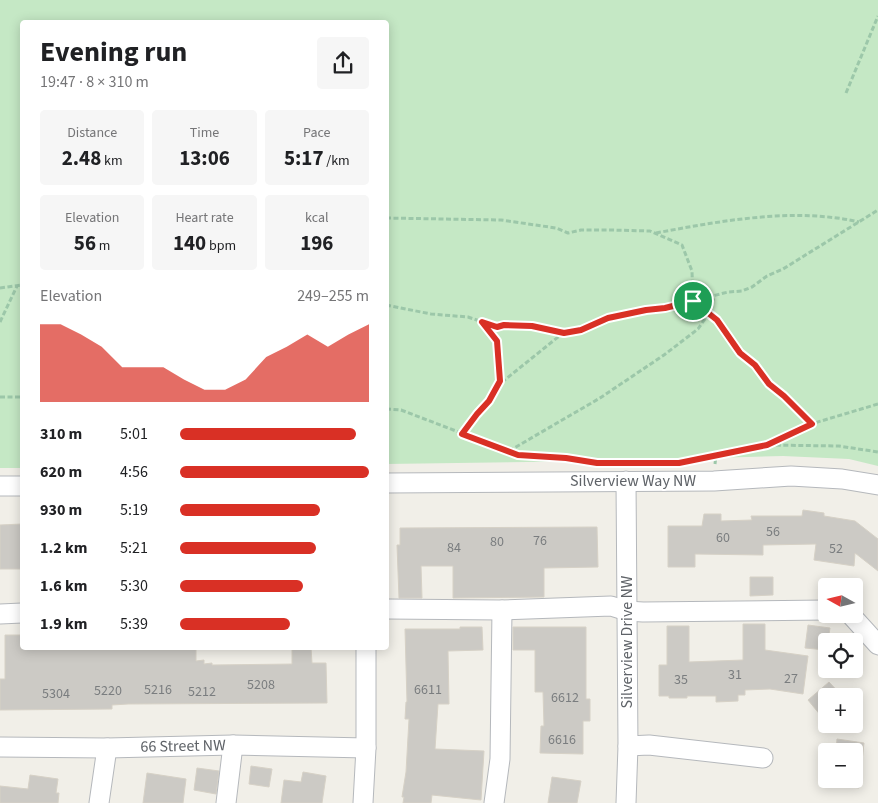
<!DOCTYPE html>
<html lang="en">
<head>
<meta charset="utf-8">
<style>
	body { margin:0; font-family:"Source Sans 3",sans-serif; background:#f6f6f6; color:#202124; height:100vh; display:flex; flex-direction:column; font-size:19px; white-space:nowrap }
	* { box-sizing:border-box; margin:0 }
	p { font-size:16px; color:#757577 }
	.icon { flex:none; width:28px; height:28px; fill:none; stroke:currentColor; stroke-width:2; stroke-linecap:round; stroke-linejoin:round }
	.map { position:relative; flex:1; overflow:hidden }
	.panel { position:absolute; left:20px; top:20px; width:369px; height:630px; display:flex; flex-direction:column; background:#fff; border-radius:5px; box-shadow:0 2px 12px #0003 }
	.panel>* { flex:none }
	.needle { width:32px; rotate:278deg }
	.tools { position:absolute; left:818px; top:578px; display:grid; gap:10px }
	.tools a { display:grid; place-items:center; width:45px; height:45px; border-radius:5px; background:#fff; box-shadow:0 2px 12px #0003; font-size:25px }
	.pin { position:absolute; display:grid; place-items:center; width:42px; height:42px; color:#fff; margin:-21px; border:2px solid #fff; border-radius:50%; box-shadow:0 1px 5px #0007 }
	.round { display:grid; place-items:center; flex:none; width:52px; height:52px; border-radius:5px; background:#f6f6f6 }
	.headline { display:flex; align-items:center; justify-content:space-between; height:85px; padding:0 20px }
	h1 { font-size:28px; font-weight:700; line-height:38px }
	.figures { display:grid; grid-template-columns:repeat(3,1fr); gap:8px; height:85px; padding:5px 20px }
	.figures div { display:grid; align-content:center; border-radius:5px; background:#f6f6f6; text-align:center }
	.figures b { font-size:21px; font-weight:700 }
	.figures small { font-size:14px; font-weight:400 }
	.figures p { font-size:14px }
	.chart { height:140px; padding:10px 20px }
	.chart p { display:flex; justify-content:space-between }
	.chart svg { width:100%; height:90px; margin-top:5px; fill:#d93025; opacity:.7 }
	ul { padding:0 20px; list-style:none; font-size:16px }
	li { display:grid; grid-template-columns:80px 60px 1fr; align-items:center; height:38px }
	li i { height:12px; border-radius:6px; background:#d93025 }
	.map>svg:first-child { display:block }
	.green { fill:#c5e8c5 }
	.building { fill:#cccac5; stroke:#d6d1c6 }
	.lines { fill:none; stroke-linecap:round; stroke-linejoin:round }
	.minor-casing { stroke:#b5b8bc; stroke-width:21 }
	.path { stroke:#9cc7a9; stroke-width:3; stroke-dasharray:5 2.5; stroke-linecap:butt }
	.minor { stroke:#fff; stroke-width:19 }
	.route-casing { stroke:#fff; stroke-width:10 }
	.route { stroke:#d93025; stroke-width:6 }
	.labels { text-anchor:middle; dominant-baseline:central; stroke-width:4; stroke-linejoin:round; paint-order:stroke }
	.number-label { font-size:14px; fill:#7a7d7f }
	.street-label { font-size:16px; fill:#5f6368; stroke:#fff }
</style>
</head>
<body>
<div class="map">
<svg width="878" height="803" viewBox="0 0 878 803">
	<rect width="100%" height="100%" fill="#f1efe8"/>
	<path class="green" d="M0 0H878V466L849 459 783 456 604 461 386 464V22H22V468H0Z"/>
	<g class="building">
		<path d="M803 510 824 513V516L855 521 878 539V571L855 553 854 566 814 560 816 544 763 545V555L695 554V567H668V526H702L704 514H721V521L752 520 751 516H802Z"/>
		<path d="M22 524V569H0V525Z"/>
		<path d="M597 527 598 567 544 568V597L453 598V566H421L422 598H399L397 545H400V528Z"/>
		<path d="M750 577H773V595L750 596Z"/>
		<path d="M743 624H765V650L808 656 803 694 770 689 745 690V695H738V701L716 702V696H687V698H669V696H659V665H667V626H689V662L743 660Z"/>
		<path d="M808 625 830 628 828 641H826V650L805 648Z"/>
		<path d="M460 627H482L483 650 448 651 449 704H438L435 749 484 751 481 800 432 795 431 803H403L404 797H402L406 772 409 719H405L406 702H407L405 629H460Z"/>
		<path d="M513 627H586V699H590V721H583V754L540 753 541 726H544L543 692H535V650H513Z"/>
		<path d="M5 635H22V648H196V661L204 660V664L212 663V665L292 664V648H311L312 663H326L327 703 128 704 112 705V709L0 710V679H5Z"/>
		<path d="M829 682 842 696H826V722L808 700Z"/>
		<path d="M837 739 864 743 859 788 832 784V779H854V751H836Z"/>
		<path d="M251 766 272 769 269 787 249 784Z"/>
		<path d="M197 768 219 771 216 794 194 790Z"/>
		<path d="M303 772 326 776 322 803H281L284 780 301 782Z"/>
		<path d="M147 773 186 779 183 803H143Z"/>
		<path d="M30 775 58 779 56 793H59L58 803H0V786L28 789Z"/>
		<path d="M552 777 581 781 577 803H548Z"/>
	</g>
	<g class="lines">
		<g class="minor-casing">
			<g id="minor">
				<path d="M386 483 714 481 791 476 842 479 878 485"/>
				<path d="M0 486H22"/>
				<path d="M386 609 502 610 611 606 627 611 643 612 826 610"/>
				<path d="M0 614 22 613"/>
				<path d="M850 614 878 645"/>
				<path d="M628 746 649 745 763 758"/>
				<path d="M0 747 107 748 233 745 366 748"/>
				<path d="M99 803 107 748"/>
				<path d="M226 803 233 745"/>
				<path d="M363 803 366 748V648"/>
				<path d="M494 803 500 759 502 610"/>
				<path d="M626 803 628 746 626 481"/>
			</g>
		</g>
		<g class="path">
			<path d="M846 93 878 16"/>
			<path d="M386 218 501 220 556 228 568 233 581 230H610L650 231 682 245 692 271 693 301 717 320 740 353 755 365 769 383 784 396 811 424"/>
			<path d="M656 233C720 221 795 207 859 222"/>
			<path d="M0 288 22 285"/>
			<path d="M386 305 431 314 468 317 497 327 503 325 532 326 564 333 581 330 608 319 646 310 665 308 728 292 742 291 752 287 767 276 783 269 878 210"/>
			<path d="M0 322 17 286"/>
			<path d="M496 387 563 333"/>
			<path d="M0 397H22"/>
			<path d="M878 404 811 424 767 445 839 446 878 452"/>
			<path d="M386 409 401 410 519 455 566 458 587 462"/>
			<path d="M463 434 477 414 489 401 500 381 497 341 483 322"/>
			<path d="M509 451 600 398 664 355 698 329 709 313 714 297"/>
			<path d="M688 461 716 455"/>
			<path d="M715 464 716 455 767 445"/>
		</g>
		<use href="#minor" class="minor"/>
	</g>
	<g class="lines">
		<g class="route-casing">
			<path id="route" d="M693 301 717 320 740 353 755 365 769 384 784 396 812 424 767 445 679 463H597L566 458 518 455 462 434 477 414 489 401 500 381 497 341 482 322 497 327 504 325 532 326 564 333 581 330 608 318 646 310 665 308Z"/>
		</g>
		<use href="#route" class="route"/>
	</g>
	<g class="labels">
		<g class="number-label">
			<text x="773" y="532">56</text>
			<text x="723" y="538">60</text>
			<text x="540" y="541">76</text>
			<text x="497" y="542">80</text>
			<text x="454" y="548">84</text>
			<text x="836" y="549">52</text>
			<text x="735" y="675">31</text>
			<text x="791" y="679">27</text>
			<text x="681" y="680">35</text>
			<text x="261" y="685">5208</text>
			<text x="158" y="690">5216</text>
			<text x="428" y="690">6611</text>
			<text x="108" y="691">5220</text>
			<text x="202" y="692">5212</text>
			<text x="56" y="694">5304</text>
			<text x="565" y="698">6612</text>
			<text x="562" y="740">6616</text>
		</g>
		<g class="street-label">
			<text x="633" y="481">Silverview Way NW</text>
			<text transform="translate(627 642) rotate(-90)">Silverview Drive NW</text>
			<text transform="translate(183 746) rotate(-1)">66 Street NW</text>
		</g>
	</g>
</svg>
<div class="tools">
<a><svg class="needle" viewBox="-14 -14 28 28"><path d="M0-13l5 13h-10z" fill="#e53935"/><path d="M0 13l5-13h-10z" fill="#757577"/></svg></a>
<a><svg class="icon" aria-label="locate" viewBox="0 0 24 24"><circle cx="12" cy="12" r="6"/><path d="M12 2v4M12 18v4M2 12h4M18 12h4"/></svg></a>
<a>+</a>
<a>−</a>
</div>
<div class="pin" style="left:693px;top:301px;background:#1e9e55"><svg class="icon" aria-label="arrive" viewBox="0 0 24 24"><path d="M6 21V4h12l-3 4 3 4H6"/></svg></div>
<section class="panel">
<div class="headline"><div><h1>Evening run</h1><p>19:47 · 8 × 310 m</p></div><a class="round"><svg class="icon" aria-label="share" viewBox="0 0 24 24"><path d="M12 15V3M7 8l5-5 5 5M5 13v7h14v-7"/></svg></a></div>
<div class="figures">
<div><p>Distance</p><b>2.48<small> km</small></b></div>
<div><p>Time</p><b>13:06</b></div>
<div><p>Pace</p><b>5:17<small> /km</small></b></div>
</div>
<div class="figures">
<div><p>Elevation</p><b>56<small> m</small></b></div>
<div><p>Heart rate</p><b>140<small> bpm</small></b></div>
<div><p>kcal</p><b>196</b></div>
</div>
<div class="chart"><p><span>Elevation</span>249–255 m</p>
<svg viewBox="0 0 160 44" preserveAspectRatio="none"><path d="M0 44V6L10 6L20 11L30 17L40 27L50 27L60 27L70 33L80 38L90 38L100 33L110 22L120 17L130 11L140 17L150 11L160 6V44z"/></svg>
</div>
<ul>
<li><b>310 m</b>5:01<i style="width:93%"></i></li>
<li><b>620 m</b>4:56<i style="width:100%"></i></li>
<li><b>930 m</b>5:19<i style="width:74%"></i></li>
<li><b>1.2 km</b>5:21<i style="width:72%"></i></li>
<li><b>1.6 km</b>5:30<i style="width:65%"></i></li>
<li><b>1.9 km</b>5:39<i style="width:58%"></i></li>
</ul>
</section>
</div>
</body>
</html>
